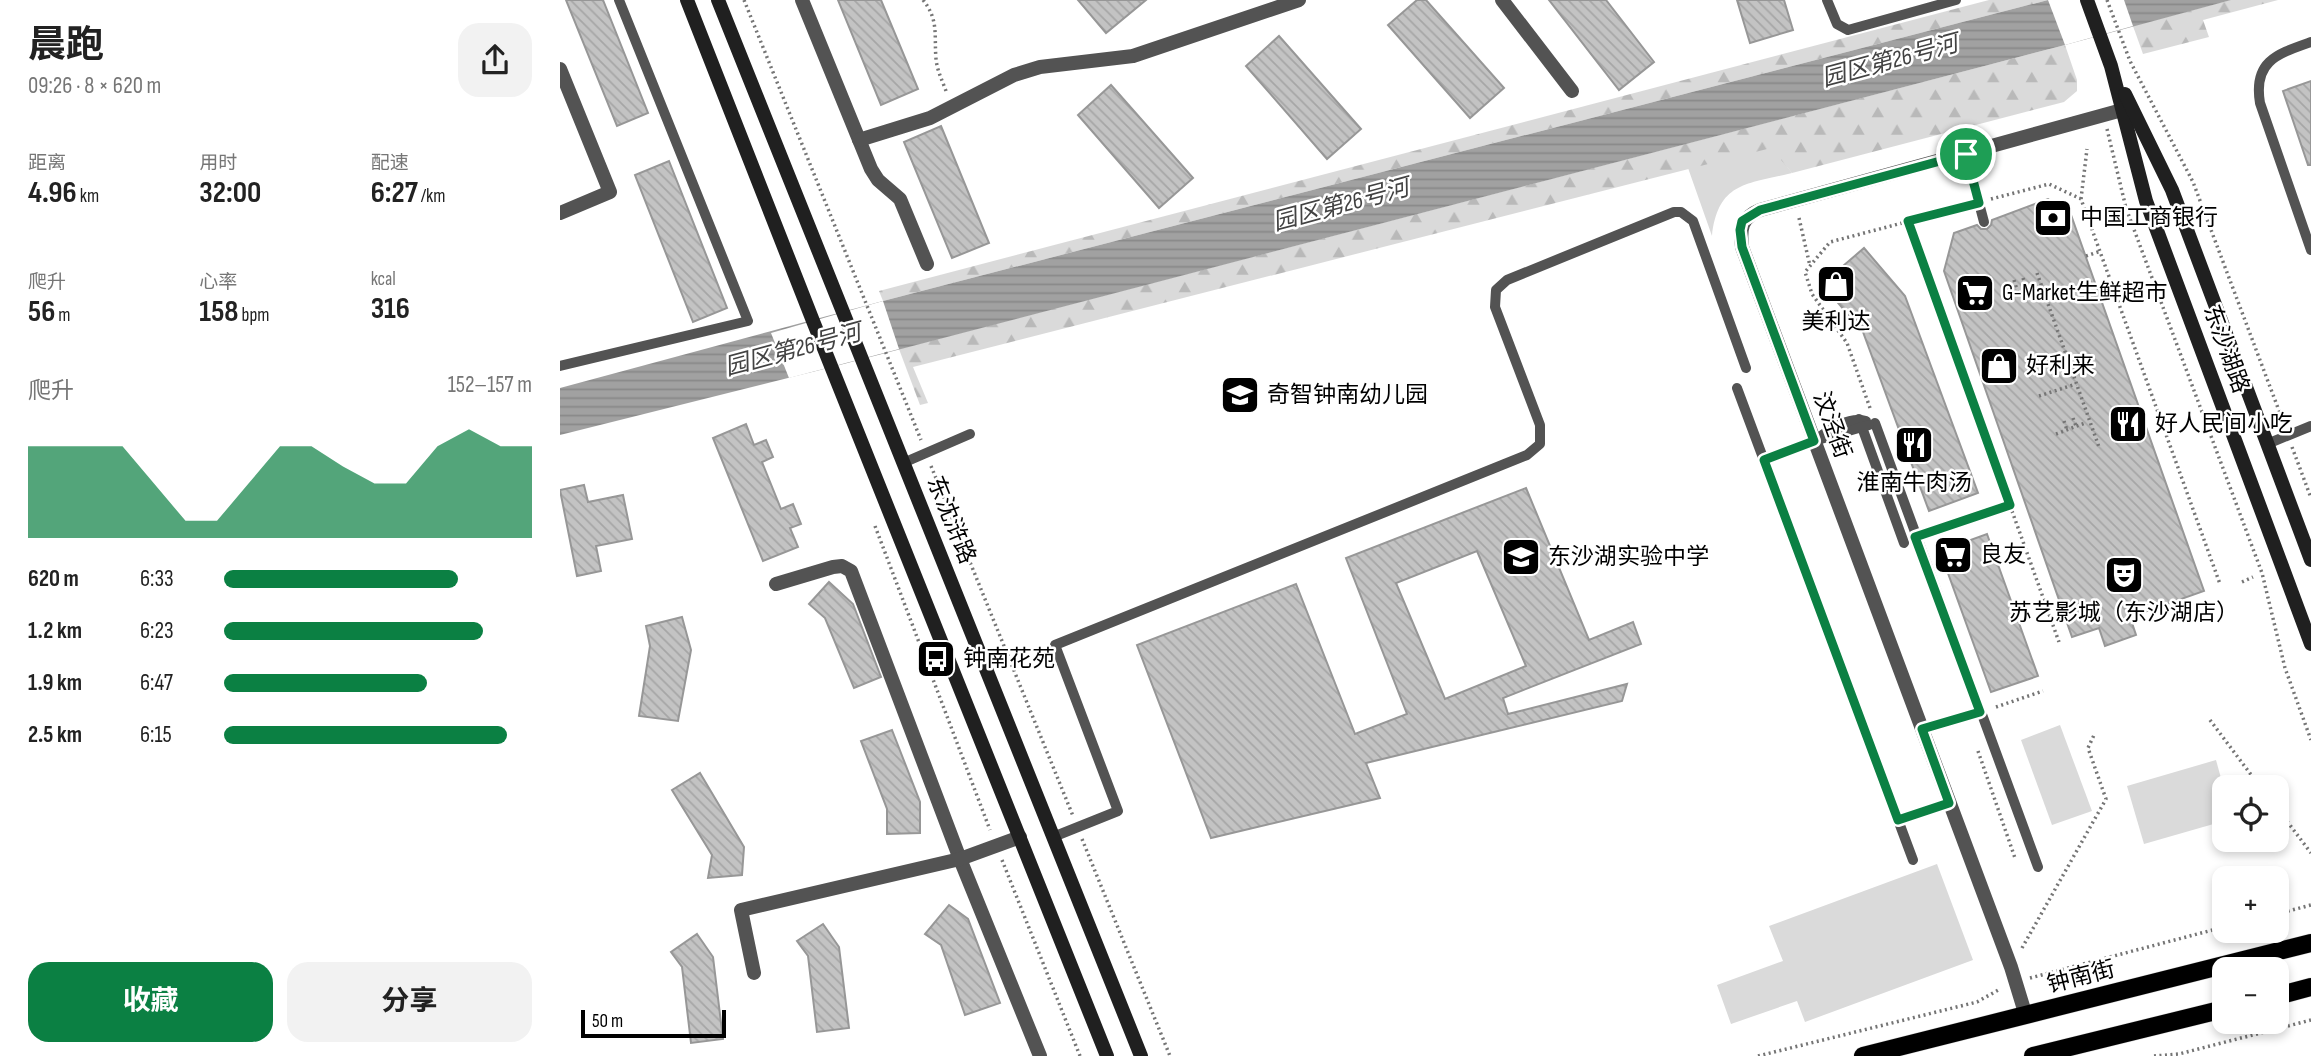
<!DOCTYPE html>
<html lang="zh">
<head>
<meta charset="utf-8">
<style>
	body { margin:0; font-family:"Sofia Sans Condensed","Noto Sans SC",sans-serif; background:#f2f2f2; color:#222; height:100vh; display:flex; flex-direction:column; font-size:26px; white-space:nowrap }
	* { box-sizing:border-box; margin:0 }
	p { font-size:23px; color:#767676 }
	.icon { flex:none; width:38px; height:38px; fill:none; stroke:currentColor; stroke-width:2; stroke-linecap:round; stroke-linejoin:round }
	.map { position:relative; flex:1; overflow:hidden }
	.panel { display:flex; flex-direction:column; background:#fff; width:560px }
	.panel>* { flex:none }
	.fabs { position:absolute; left:1652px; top:775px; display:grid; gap:14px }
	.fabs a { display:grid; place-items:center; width:77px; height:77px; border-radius:14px; background:#fff; box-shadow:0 4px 10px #0003; font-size:35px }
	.scale { position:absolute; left:21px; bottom:18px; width:145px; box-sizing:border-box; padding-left:7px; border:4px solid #000; border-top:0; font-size:19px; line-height:24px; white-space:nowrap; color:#000; -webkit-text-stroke:5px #fff; paint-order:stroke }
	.pin { position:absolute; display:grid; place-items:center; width:60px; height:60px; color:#fff; margin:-30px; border:4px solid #fff; border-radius:50%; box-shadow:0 2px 7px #0007 }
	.round { display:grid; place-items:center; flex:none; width:74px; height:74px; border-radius:21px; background:#f2f2f2 }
	.overview { display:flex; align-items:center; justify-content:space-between; height:119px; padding:0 28px }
	h1 { font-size:38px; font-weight:700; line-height:52px }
	.figures { display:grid; grid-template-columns:repeat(3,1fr); gap:10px; height:119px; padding:7px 28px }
	.figures div { display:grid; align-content:center }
	.figures b { font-size:30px; font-weight:700 }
	.figures small { font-size:19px; font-weight:400 }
	.figures p { font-size:19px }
	.chart { height:196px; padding:14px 28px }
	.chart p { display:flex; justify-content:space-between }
	.chart svg { width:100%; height:126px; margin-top:7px; fill:#0b8043; opacity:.7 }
	.cta { display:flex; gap:14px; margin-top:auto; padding:14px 28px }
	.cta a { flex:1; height:80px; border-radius:21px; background:#0b8043; color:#fff; font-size:28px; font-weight:700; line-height:80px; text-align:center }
	.cta a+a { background:#f2f2f2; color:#222 }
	ul { padding:0 28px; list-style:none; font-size:23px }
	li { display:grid; grid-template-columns:112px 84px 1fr; align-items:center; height:52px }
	li i { height:18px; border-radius:9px; background:#0b8043 }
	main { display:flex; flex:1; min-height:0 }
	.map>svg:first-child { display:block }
	.grass { fill:#dadada }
	.forest { fill:url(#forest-firs) }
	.water { fill:url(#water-rules) }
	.pier { fill:#fff }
	.building { fill:url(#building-back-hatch); stroke:#979797; stroke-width:2; fill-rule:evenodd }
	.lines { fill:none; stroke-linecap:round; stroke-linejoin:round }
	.primary-casing { stroke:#dbdbdb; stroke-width:19 }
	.path { stroke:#757575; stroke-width:3.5; stroke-dasharray:2 3.5; stroke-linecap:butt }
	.service { stroke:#535353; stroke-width:10 }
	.minor { stroke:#535353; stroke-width:14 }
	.tertiary { stroke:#535353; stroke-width:14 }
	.secondary { stroke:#202020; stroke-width:14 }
	.primary { stroke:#000; stroke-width:18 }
	.route-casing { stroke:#fff; stroke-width:14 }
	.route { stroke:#0b8043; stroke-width:9 }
	.labels { text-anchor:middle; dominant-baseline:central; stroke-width:5; stroke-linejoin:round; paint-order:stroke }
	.poi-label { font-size:23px; fill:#000; stroke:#fff; text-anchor:start }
	.street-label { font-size:23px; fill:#000; stroke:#fff }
	.water-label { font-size:24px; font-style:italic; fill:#424242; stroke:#fff }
</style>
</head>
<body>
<main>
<section class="panel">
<div class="overview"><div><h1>晨跑</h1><p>09:26 · 8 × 620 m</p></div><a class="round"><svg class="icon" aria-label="share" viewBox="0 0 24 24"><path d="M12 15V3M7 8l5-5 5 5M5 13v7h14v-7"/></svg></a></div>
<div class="figures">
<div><p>距离</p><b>4.96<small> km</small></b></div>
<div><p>用时</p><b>32:00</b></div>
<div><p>配速</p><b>6:27<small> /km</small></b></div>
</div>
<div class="figures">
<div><p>爬升</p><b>56<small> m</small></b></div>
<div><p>心率</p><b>158<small> bpm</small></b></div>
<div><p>kcal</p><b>316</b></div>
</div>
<div class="chart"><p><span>爬升</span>152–157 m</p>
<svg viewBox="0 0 160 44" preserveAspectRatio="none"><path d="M0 44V12L10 12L20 12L30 12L40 25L50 38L60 38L70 25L80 12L90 12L100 19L110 25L120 25L130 12L140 6L150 12L160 12V44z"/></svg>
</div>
<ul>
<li><b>620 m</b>6:33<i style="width:76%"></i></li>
<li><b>1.2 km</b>6:23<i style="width:84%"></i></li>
<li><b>1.9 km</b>6:47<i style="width:66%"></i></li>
<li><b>2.5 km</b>6:15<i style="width:92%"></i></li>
</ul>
<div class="cta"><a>收藏</a><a>分享</a></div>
</section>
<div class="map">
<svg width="1751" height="1056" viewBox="0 0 1751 1056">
	<defs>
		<pattern id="forest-firs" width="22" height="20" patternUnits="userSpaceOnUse" patternTransform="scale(1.75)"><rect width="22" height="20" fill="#dadada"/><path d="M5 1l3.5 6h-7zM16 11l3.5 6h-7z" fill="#b9b9b9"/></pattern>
		<pattern id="water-rules" width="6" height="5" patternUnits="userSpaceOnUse" patternTransform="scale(1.75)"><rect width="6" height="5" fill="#a1a1a1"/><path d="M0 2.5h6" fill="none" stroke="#898989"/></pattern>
		<pattern id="building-back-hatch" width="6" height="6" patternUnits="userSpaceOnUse" patternTransform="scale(1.75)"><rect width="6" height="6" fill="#c3c3c3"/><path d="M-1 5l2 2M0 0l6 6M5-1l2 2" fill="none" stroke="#a6a6a6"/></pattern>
	</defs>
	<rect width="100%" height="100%" fill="#fff"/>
	<g class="grass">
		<path d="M1212 147 1232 173C1187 184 1158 182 1152 236L1128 168Z"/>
		<path d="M1500 725 1532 811 1492 825 1461 740Z"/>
		<path d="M1656 760 1664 789V821L1584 844 1567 786Z"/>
		<path d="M1377 864 1413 960 1245 1022 1237 1001 1171 1024 1157 985 1223 961 1209 926Z"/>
	</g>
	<g class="forest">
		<path d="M1429 0H1488L323 301 319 291Z"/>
		<path d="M1670 0H1718L1643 20 1649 37 1583 54 1573 26Z"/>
		<path d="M1505 45 1517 80V91L1504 102 1232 173 1211 148 353 367 368 403 360 405 339 349Z"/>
	</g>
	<path class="water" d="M1488 0H1671L1505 45 272 367 0 435V388L323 301Z"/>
	<g class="pier">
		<path d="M1488 0H1564L1573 26 1505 45Z"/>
		<path d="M323 301 339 349 229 378 211 333Z"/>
	</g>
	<g class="building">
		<path d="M6 0H43L88 113 57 126Z"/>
		<path d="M278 0H321L358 89 321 105Z"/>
		<path d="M518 0H586L546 33Z"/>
		<path d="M857 0H866L944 88 910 118 828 25Z"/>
		<path d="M989 0H1046L1094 62 1059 90Z"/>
		<path d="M1177 0H1224L1233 30 1190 43Z"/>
		<path d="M719 36 801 129 767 159 686 66Z"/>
		<path d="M1751 81V165H1748L1723 91Z"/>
		<path d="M551 85 633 178 599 208 518 115Z"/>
		<path d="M381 126 429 243 392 258 344 142Z"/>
		<path d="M109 161 167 308 133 322 75 175Z"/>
		<path d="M1488 199 1511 215 1644 591 1570 617 1576 635 1545 646 1539 628 1512 637 1384 271 1394 233 1417 225 1421 229H1427L1431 225 1432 220Z"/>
		<path d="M1304 248 1345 296 1418 493 1369 511 1303 332 1262 284Z"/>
		<path d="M186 424 194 445 206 440 213 457 202 462 221 509 233 504 241 524 230 528 238 547 203 561 153 438Z"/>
		<path d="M24 485 28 502 63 495 72 539 36 546 41 571 17 576 0 490Z"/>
		<path d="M966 488 1029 640 1073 622 1081 644 943 698 948 714 1067 684 1062 701 806 763 820 798 651 838 577 645 736 584 795 734 847 714 786 558ZM917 551 966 666 885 699 836 583Z"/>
		<path d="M1427 534 1478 676 1431 692 1380 551Z"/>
		<path d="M269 582 293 604 321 677 294 688 265 618 249 604Z"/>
		<path d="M122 617 131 650 118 721 79 716 90 646 86 626Z"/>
		<path d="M332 730 360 802V833L327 834V809L301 741Z"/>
		<path d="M140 773 184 847 182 875 148 878 152 855 112 790Z"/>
		<path d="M389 905 408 919 440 1003 405 1015 381 945 365 934Z"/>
		<path d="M263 924 279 947 289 1028 257 1032 248 956 237 941Z"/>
		<path d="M137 934 153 957 163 1039 131 1043 122 967 111 952Z"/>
	</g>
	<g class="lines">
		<g class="primary-casing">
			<g id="primary">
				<path d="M1717 996 1751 987"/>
				<path d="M1303 1056 1751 943"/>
				<path d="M1473 1056 1664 1009"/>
			</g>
		</g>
		<g class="path">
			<path d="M184 0 361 440"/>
			<path d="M363 0C379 20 374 35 376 59 377 70 382 80 386 91"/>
			<path d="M1547 0 1570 61 1633 182 1724 424"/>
			<path d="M1547 129 1566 208 1702 573 1725 668 1751 740"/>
			<path d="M1431 199 1489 184 1521 199 1660 584"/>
			<path d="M1521 199 1527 149"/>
			<path d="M1239 218 1250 266"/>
			<path d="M1348 221 1499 642"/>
			<path d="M1526 256 1541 251"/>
			<path d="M1477 273 1539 447"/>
			<path d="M1463 278 1467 289"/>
			<path d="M1454 280 1458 293"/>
			<path d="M1479 396 1516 384"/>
			<path d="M1310 408 1287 343 1252 294 1245 272 1270 242 1407 206"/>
			<path d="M1513 418 1516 426"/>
			<path d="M1504 421 1507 430"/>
			<path d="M1496 434 1525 423"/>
			<path d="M1732 447 1751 498"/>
			<path d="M371 466 513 816"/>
			<path d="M315 526 430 830"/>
			<path d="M1370 532 1449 505"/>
			<path d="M1682 582 1693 577"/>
			<path d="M1436 707 1483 691"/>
			<path d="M1650 720 1701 788"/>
			<path d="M1418 751 1455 858"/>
			<path d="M1717 808 1751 853"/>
			<path d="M522 839 610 1056"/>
			<path d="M442 860 520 1056"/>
			<path d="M1717 914 1751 905"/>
			<path d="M1462 948 1546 799 1528 748 1534 735"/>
			<path d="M1470 978 1664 927"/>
			<path d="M1198 1056 1417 1002 1440 989"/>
			<path d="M1594 1056 1619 1054 1751 1020"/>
		</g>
		<g class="service">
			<path d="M1267 0 1277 24 1288 30 1396 0"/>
			<path d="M1751 42C1717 54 1693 61 1700 103L1751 250"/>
			<path d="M1406 154 1424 222"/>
			<path d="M0 366 188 321 59 0"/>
			<path d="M1177 388 1353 860"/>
			<path d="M1299 419 1344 543"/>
			<path d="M1315 423 1478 867"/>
			<path d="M1257 439C1270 429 1289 416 1306 421"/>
			<path d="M1707 444 1751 426"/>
			<path d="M1204 460 1254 441 1309 425"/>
			<path d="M343 463 410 434"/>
			<path d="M1362 729 1420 712"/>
			<path d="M1338 820 1389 803"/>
			<path d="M493 837 558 811 495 645 967 455 980 444V425L935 307 936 290 947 280 1114 212H1121L1133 221 1186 368"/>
		</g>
		<g class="minor">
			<path d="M242 0 311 169 318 180 340 199 367 264"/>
			<path d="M942 0 1012 91"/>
			<path d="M0 69 50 192 0 213"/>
			<path d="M299 140 370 118 454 75 480 67 573 56 739 0"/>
			<path d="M216 584 273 567 282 566 291 571 400 859 480 1056"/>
			<path d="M194 973 181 910 400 859 460 837"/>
		</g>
		<path class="tertiary" d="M1466 1016 1451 967 1182 247C1180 228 1181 218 1200 210L1562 110"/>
		<g class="secondary">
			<path d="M127 0 253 321 547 1056"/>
			<path d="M158 0 581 1056"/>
			<path d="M1527 0 1551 66 1586 201 1751 644"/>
			<path d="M1565 94 1612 190 1751 560"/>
		</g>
		<use href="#primary" class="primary"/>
	</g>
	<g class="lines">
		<g class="route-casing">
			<path id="route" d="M1406 154 1419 203 1348 221 1450 505 1355 537 1420 712 1362 729 1389 803 1338 820 1204 460 1254 441 1182 247 1180 230 1182 221 1200 210Z"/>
		</g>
		<use href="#route" class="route"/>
	</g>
	<defs>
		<g id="bank-square" transform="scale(2.0125)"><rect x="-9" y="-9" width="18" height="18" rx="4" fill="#000" stroke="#fff"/><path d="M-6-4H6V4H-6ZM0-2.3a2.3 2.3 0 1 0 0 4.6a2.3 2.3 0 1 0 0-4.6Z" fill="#fff"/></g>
		<g id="shop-square" transform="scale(2.0125)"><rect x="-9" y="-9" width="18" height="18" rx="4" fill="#000" stroke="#fff"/><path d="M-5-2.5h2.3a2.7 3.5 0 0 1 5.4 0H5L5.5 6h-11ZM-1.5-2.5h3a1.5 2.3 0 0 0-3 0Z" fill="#fff"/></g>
		<g id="supermarket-square" transform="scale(2.0125)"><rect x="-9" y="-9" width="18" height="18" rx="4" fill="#000" stroke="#fff"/><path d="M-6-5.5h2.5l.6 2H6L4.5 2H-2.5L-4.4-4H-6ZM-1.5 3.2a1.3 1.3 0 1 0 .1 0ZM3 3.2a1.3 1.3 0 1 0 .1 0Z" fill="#fff"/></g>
		<g id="school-square" transform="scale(2.0125)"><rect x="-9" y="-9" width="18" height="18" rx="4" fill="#000" stroke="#fff"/><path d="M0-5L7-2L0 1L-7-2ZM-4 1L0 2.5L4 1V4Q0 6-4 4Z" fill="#fff"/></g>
		<g id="restaurant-square" transform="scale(2.0125)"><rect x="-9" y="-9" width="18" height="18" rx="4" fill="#000" stroke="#fff"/><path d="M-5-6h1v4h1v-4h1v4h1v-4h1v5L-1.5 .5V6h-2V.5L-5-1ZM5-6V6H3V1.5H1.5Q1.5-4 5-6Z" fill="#fff"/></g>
		<g id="theatre-square" transform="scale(2.0125)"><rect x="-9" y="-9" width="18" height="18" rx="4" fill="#000" stroke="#fff"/><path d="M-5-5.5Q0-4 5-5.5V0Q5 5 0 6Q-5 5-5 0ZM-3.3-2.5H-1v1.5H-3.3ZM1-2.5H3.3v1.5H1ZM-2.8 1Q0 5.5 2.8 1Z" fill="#fff"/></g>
		<g id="bus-square" transform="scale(2.0125)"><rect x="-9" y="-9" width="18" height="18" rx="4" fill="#000" stroke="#fff"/><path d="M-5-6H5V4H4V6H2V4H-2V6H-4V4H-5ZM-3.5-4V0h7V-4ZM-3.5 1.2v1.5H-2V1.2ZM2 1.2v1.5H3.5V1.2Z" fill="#fff"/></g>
	</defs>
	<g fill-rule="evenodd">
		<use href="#bank-square" x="1493" y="218"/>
		<use href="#shop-square" x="1276" y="284"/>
		<use href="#supermarket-square" x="1415" y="293"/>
		<use href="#shop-square" x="1439" y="366"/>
		<use href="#school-square" x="680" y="395"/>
		<use href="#restaurant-square" x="1568" y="424"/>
		<use href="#restaurant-square" x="1354" y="445"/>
		<use href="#supermarket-square" x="1393" y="555"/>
		<use href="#school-square" x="961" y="557"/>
		<use href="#theatre-square" x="1564" y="575"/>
		<use href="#bus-square" x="376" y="659"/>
	</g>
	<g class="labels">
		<g class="poi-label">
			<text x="1520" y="218">中国工商银行</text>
			<text x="1442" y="293">G-Market生鲜超市</text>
			<text x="1276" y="322" text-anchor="middle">美利达</text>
			<text x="1466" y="366">好利来</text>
			<text x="707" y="395">奇智钟南幼儿园</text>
			<text x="1595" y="424">好人民间小吃</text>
			<text x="1354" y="483" text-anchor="middle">淮南牛肉汤</text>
			<text x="1420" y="555">良友</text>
			<text x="988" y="557">东沙湖实验中学</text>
			<text x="1564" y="613" text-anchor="middle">苏艺影城（东沙湖店）</text>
			<text x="403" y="659">钟南花苑</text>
		</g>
		<g class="street-label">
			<text transform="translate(1666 349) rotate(70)">东沙湖路</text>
			<text transform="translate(1272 425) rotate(70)">汶泾街</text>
			<text transform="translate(391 520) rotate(68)">东沈浒路</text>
			<text transform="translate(1521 977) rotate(-14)">钟南街</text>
		</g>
		<g class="water-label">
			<text transform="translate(1330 61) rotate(-15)">园区第26号河</text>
			<text transform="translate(781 205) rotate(-15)">园区第26号河</text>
			<text transform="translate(233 350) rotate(-15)">园区第26号河</text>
		</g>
	</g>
</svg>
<div class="fabs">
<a><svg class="icon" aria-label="locate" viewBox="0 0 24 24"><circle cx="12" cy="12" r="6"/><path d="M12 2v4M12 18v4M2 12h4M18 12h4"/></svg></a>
<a>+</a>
<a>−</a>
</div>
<div class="scale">50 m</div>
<div class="pin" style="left:1406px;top:154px;background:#1e9e55"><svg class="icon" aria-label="arrive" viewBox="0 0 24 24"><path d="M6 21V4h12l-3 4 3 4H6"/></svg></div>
</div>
</main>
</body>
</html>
